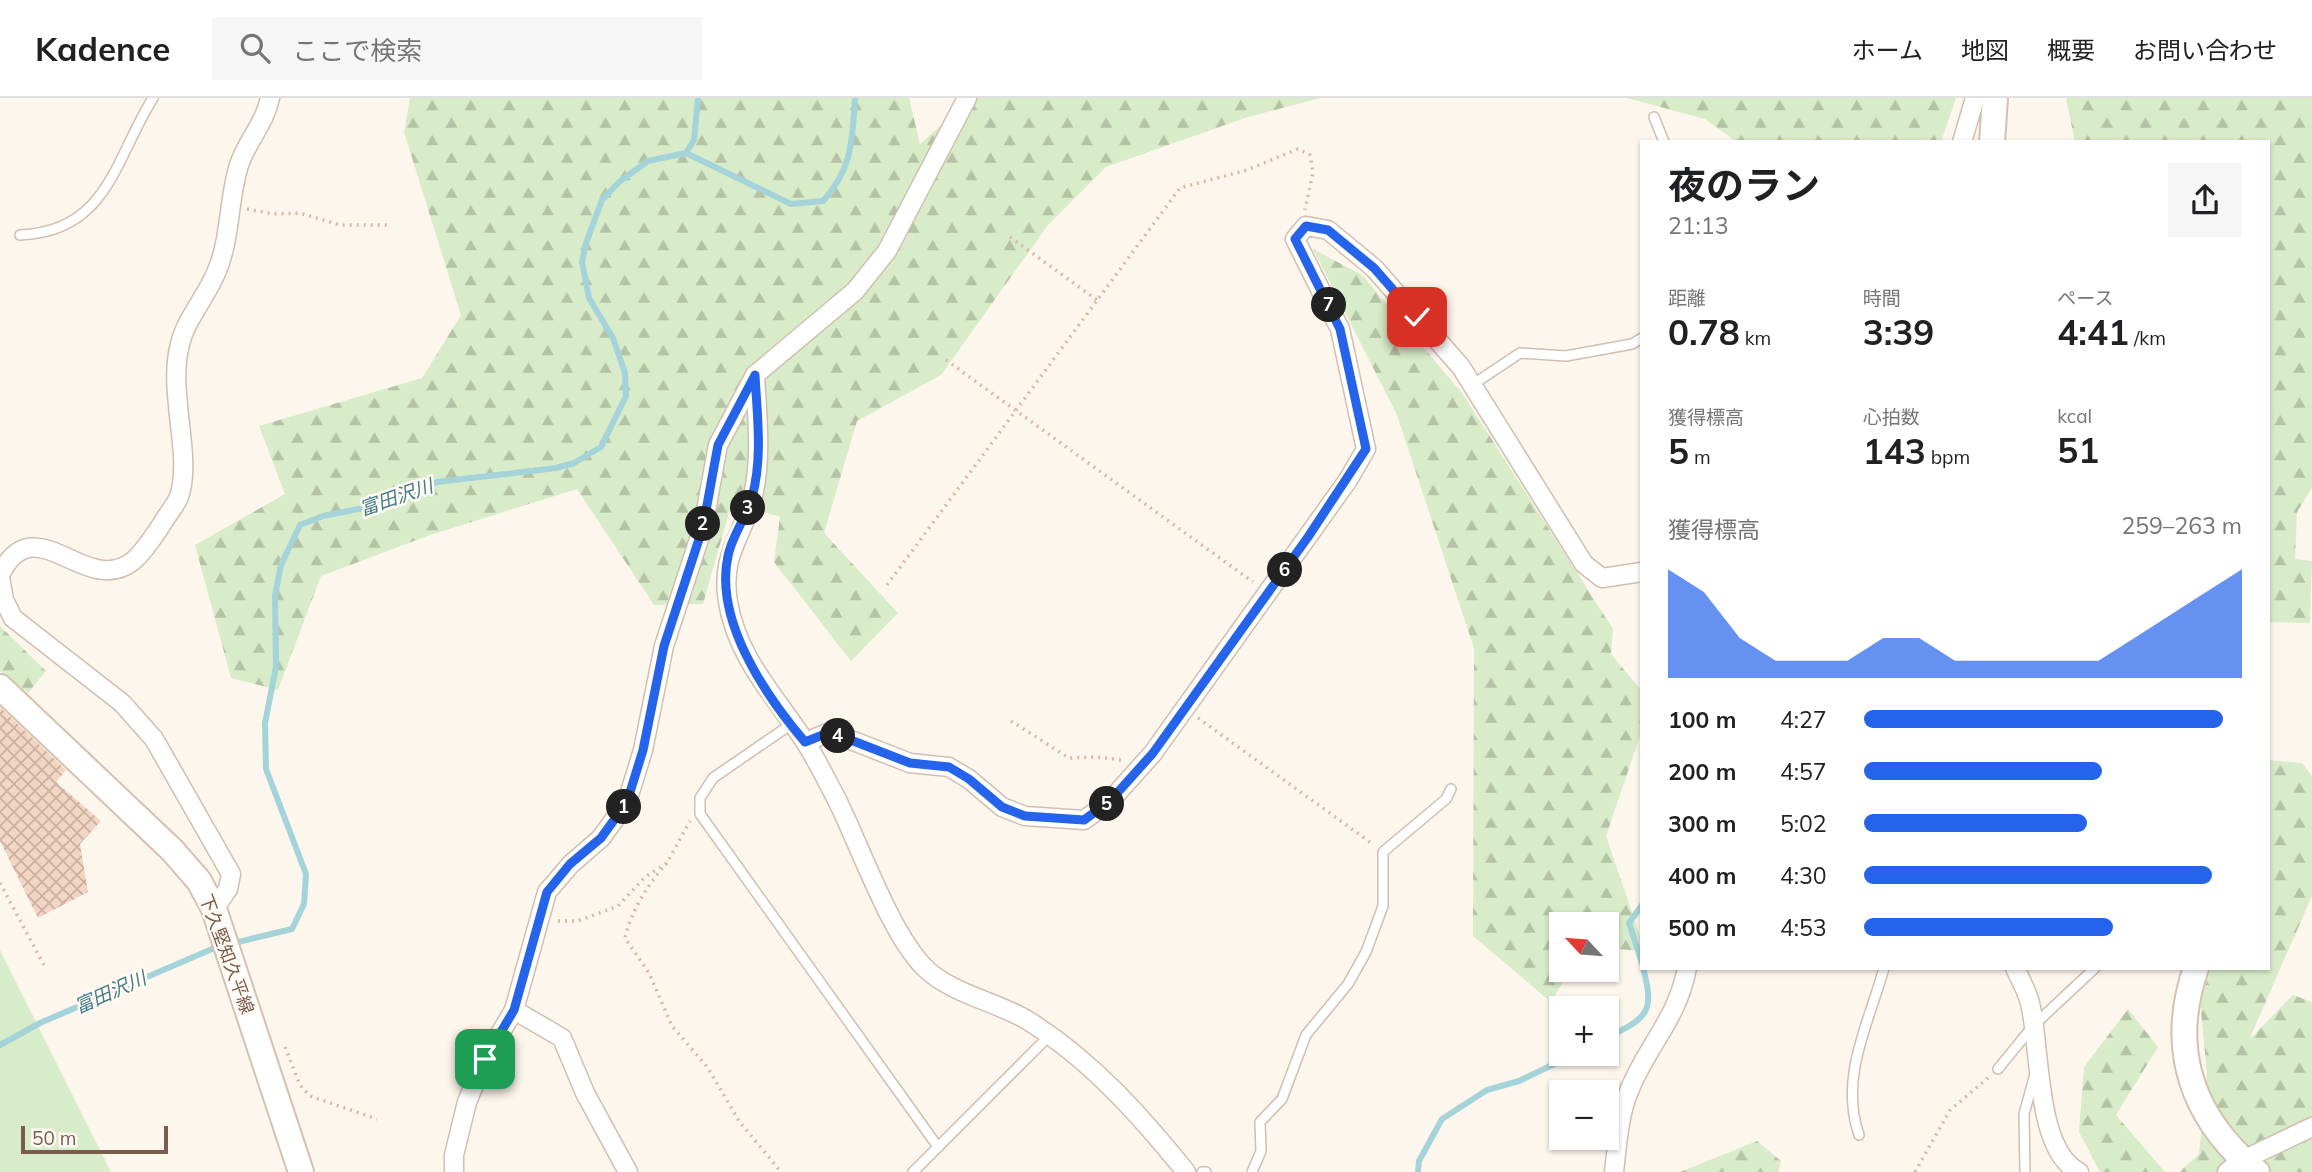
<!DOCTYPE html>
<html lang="ja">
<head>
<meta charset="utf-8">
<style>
	body { margin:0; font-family:Mulish,"Noto Sans JP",sans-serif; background:#f6f6f6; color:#202124; height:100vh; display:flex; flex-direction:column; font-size:26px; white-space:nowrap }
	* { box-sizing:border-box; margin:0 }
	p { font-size:23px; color:#757577 }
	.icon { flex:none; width:38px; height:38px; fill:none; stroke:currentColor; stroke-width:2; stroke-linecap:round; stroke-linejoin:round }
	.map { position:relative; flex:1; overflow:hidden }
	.sheet { position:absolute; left:1640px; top:42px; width:630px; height:830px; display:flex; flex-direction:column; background:#fff; border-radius:0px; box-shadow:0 2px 5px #0004 }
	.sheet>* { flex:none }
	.needle { width:46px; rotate:296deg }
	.buttons { position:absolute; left:1549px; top:814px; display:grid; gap:14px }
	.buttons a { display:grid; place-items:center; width:70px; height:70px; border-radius:0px; background:#fff; box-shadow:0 2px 5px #0004; font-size:35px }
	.scale { position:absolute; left:21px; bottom:18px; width:147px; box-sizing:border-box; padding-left:7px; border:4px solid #7a5c4d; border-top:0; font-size:19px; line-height:24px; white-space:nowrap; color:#7a5c4d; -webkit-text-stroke:5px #fffaf3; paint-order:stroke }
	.pin { position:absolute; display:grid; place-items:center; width:60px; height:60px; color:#fff; margin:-30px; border-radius:14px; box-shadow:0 4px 10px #0006 }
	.km { position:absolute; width:35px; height:35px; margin:-18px; border-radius:50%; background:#222; color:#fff; font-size:19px; line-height:35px; text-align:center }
	.round { display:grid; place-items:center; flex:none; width:74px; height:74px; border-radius:0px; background:#f6f6f6 }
	.head { display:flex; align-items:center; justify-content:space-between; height:119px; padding:0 28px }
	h1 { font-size:38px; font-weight:700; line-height:52px }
	.figures { display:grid; grid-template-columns:repeat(3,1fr); gap:10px; height:119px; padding:7px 28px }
	.figures div { display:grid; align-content:center }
	.figures b { font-size:35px; font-weight:700 }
	.figures small { font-size:19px; font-weight:400 }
	.figures p { font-size:19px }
	.chart { height:196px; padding:14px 28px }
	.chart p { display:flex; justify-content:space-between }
	.chart svg { width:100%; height:126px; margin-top:7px; fill:#2563eb; opacity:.7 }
	ul { padding:0 28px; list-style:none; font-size:23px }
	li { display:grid; grid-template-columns:112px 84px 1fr; align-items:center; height:52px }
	li i { height:18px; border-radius:9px; background:#2563eb }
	header { display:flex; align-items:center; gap:42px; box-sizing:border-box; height:98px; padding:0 35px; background:#fff; border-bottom:2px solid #e0e0e0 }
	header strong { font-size:33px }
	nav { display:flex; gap:38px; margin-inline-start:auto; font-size:24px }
	.search { width:490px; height:63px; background:#f6f6f6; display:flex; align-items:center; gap:18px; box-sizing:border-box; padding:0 24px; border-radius:0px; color:#757577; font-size:26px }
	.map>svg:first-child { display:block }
	.green { fill:#d8ecc9 }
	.forest { fill:url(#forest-firs) }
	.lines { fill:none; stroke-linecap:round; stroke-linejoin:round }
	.stream { stroke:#a5d3da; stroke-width:6 }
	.building { fill:url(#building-cross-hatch) }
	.lane-casing { stroke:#d1beb0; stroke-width:12 }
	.street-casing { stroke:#d1beb0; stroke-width:21 }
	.secondary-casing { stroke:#d6c0b0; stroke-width:28 }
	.path { stroke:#d9b8a5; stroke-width:3.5; stroke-dasharray:2 5; stroke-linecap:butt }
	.lane { stroke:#fff; stroke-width:9 }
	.street { stroke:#fff; stroke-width:18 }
	.secondary { stroke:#fff; stroke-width:24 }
	.route-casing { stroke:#fff; stroke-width:14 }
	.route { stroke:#2563eb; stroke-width:9 }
	.labels { text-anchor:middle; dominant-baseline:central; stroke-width:5; stroke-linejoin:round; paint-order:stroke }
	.street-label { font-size:18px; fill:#7a5c4d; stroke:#fffaf3 }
	.water-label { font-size:19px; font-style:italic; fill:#437c86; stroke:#fffaf3 }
</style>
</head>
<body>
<header>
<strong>Kadence</strong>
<div class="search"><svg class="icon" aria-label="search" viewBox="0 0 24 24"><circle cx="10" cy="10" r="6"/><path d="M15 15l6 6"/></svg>ここで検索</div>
<nav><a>ホーム</a><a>地図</a><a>概要</a><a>お問い合わせ</a></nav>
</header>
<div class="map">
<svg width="2312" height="1074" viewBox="0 0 2312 1074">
	<defs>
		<pattern id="forest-firs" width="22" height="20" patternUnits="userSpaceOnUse" patternTransform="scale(1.75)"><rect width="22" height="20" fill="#d8ecc9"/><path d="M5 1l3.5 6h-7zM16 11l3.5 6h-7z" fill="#b4c2a5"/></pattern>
		<pattern id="building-cross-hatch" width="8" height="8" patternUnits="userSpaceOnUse" patternTransform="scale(1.75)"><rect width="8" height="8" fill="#f3d5c3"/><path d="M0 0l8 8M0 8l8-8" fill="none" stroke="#cab0a1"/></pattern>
	</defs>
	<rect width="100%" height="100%" fill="#fdf6ec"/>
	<path class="green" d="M0 852 111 1074H0Z"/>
	<g class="forest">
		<path d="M410 0H909L920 46 964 7 968 0H1320L1248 19 1106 69 1048 127 941 277 857 323 824 435 898 515 851 563 774 464 780 419 732 404 703 506 654 507 577 391 430 437 321 478 278 592 231 580 195 447 285 396 259 328 422 280 461 217 404 34Z"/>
		<path d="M1627 0H1956L1941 44H1737L1705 21Z"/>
		<path d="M2066 0H2312V390L2297 414 2295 461 2312 463 2310 525 2268 524V44H2075Z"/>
		<path d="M1313 151 1362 177 1462 295 1613 531 1611 556 1640 591 1641 601V635L1606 738 1641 841V853L1607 850 1606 826H1561V872H1570L1551 904 1473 838 1474 550 1397 317Z"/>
		<path d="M0 528 46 573 28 595 0 573Z"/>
		<path d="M2268 662 2302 665 2312 678V798L2249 942 2293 897 2312 904V1074H2179L2199 1056 2207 976 2200 903 2211 870H2268Z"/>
		<path d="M2128 911 2158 949 2116 1017 2165 1074H2100L2079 1034 2084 969Z"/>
		<path d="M1757 1043 1781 1063 1778 1074H1680Z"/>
	</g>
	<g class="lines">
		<g class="stream">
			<path d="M686 55 694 42 698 0"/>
			<path d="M1642 807 1629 825 1642 865"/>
			<path d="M230 846 292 831 304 806 306 776 266 671 265 625 276 569 275 497 281 467 300 427 323 418 389 405 437 384 556 370 574 365 601 349 626 298 625 275 613 240 589 200 582 164 586 145 602 102 619 84 648 63 686 55 791 106 823 103C853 70 852 42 855 0"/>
			<path d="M1606 940C1648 920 1655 914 1643 870"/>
			<path d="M0 947 40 925 219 848"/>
			<path d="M1418 1074 1419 1063 1442 1021 1487 992 1519 983 1575 956"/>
		</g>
	</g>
	<path class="building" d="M0 609 66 672 56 684 101 723 80 746 88 794 38 820 0 743Z"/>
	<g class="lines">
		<g class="lane-casing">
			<g id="lane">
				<path d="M1654 19 1664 44"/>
				<path d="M20 137C108 134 115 60 153 0"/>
				<path d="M1472 287 1520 255 1566 258 1632 246 1642 240"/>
				<path d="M790 627 713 680 700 700V716L938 1049"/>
				<path d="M1998 971 2033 928 2095 870"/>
				<path d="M1859 1037C1839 979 1869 925 1884 870"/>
				<path d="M913 1074 1049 938"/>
				<path d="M1202 1074H1206"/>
				<path d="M1252 1074 1261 1053 1260 1024 1282 1001 1306 937 1348 886 1366 854 1383 808V754L1446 701 1451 691"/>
				<path d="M2025 1074 2024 1016 2035 976"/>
			</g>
		</g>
		<g class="street-casing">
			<g id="street">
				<path d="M1962 44 1975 0"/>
				<path d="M755 277C757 317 762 358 753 398 743 439 720 456 728 504 737 560 776 599 806 645 816 661 825 679 834 696 859 744 888 832 924 869 951 896 995 903 1027 922 1090 961 1140 1017 1186 1074"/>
				<path d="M0 477C35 405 85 501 133 463 144 454 154 438 162 426 167 417 175 408 179 399 193 358 167 294 180 246 186 221 206 199 216 175 231 141 228 102 239 67 247 43 265 25 270 0"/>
				<path d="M0 479 4 502 13 520 122 605 154 641 231 776 228 791 214 811"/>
				<path d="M805 644 830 634 910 665 949 669 969 681 1002 709 1025 718 1084 722 1110 703 1153 655 1348 382 1366 351 1340 231 1295 141 1306 128 1328 132 1374 170 1461 269 1584 466 1602 480 1642 474"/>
				<path d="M2015 870C2020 881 2027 893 2030 905 2041 949 2035 1052 2079 1074"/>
				<path d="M514 912 562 940 585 995 628 1074"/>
				<path d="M454 1074V1057L467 1004 485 961 514 912 547 794 571 766 601 740 627 704 643 652 664 548 703 429 718 347 755 277 855 193 887 153 967 0"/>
				<path d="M1614 1074C1617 1049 1619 1016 1629 993 1648 946 1677 922 1687 870"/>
				<path d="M2227 1074 2243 1062 2312 1029"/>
			</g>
		</g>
		<g class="secondary-casing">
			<g id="secondary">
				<path d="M1992 44 1995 0"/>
				<path d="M0 589 172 752 199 783 214 811 301 1074"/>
				<path d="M2196 870C2168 951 2192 1020 2257 1074"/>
			</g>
		</g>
		<g class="path">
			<path d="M247 111 273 116 300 115 340 127H388"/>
			<path d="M1010 139 1097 202"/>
			<path d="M946 262 1253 484"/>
			<path d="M887 487 1180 90 1247 72 1298 51 1310 57 1313 74 1305 112"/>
			<path d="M1198 620 1374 747"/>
			<path d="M1011 623 1069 660 1096 659 1122 662"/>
			<path d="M667 765C648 786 631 813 625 840L649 875 672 928 708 970 739 1023 781 1074"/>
			<path d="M0 785 45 869"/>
			<path d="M558 823H578L618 808 645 779 667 765 690 723"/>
			<path d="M285 949 300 987 310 998 377 1021"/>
			<path d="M1915 1074 1950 1012 1988 980"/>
		</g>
		<use href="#lane" class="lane"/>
		<use href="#street" class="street"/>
		<use href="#secondary" class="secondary"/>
	</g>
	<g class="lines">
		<g class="route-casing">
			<path id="route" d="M485 961 514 912 547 794 570 766 601 740 627 704 643 652 664 548 703 429 718 347 755 277C757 316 763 360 752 399 747 419 732 437 728 458 714 522 765 597 805 644L830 634 910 665 949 669 969 681 1002 709 1025 718 1084 722 1110 703 1153 655 1308 439 1366 351 1340 231 1295 141 1306 128 1328 132 1374 170 1417 219"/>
		</g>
		<use href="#route" class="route"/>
	</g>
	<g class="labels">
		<g class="street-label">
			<text transform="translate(227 856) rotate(70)">下久堅知久平線</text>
		</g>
		<g class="water-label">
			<text transform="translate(396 399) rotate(-19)">富田沢川</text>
			<text transform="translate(110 894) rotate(-24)">富田沢川</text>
		</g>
	</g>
</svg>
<div class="buttons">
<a><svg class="needle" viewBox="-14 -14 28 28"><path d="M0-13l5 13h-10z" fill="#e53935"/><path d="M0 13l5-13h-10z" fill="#757577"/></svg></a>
<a>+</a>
<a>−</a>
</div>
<div class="scale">50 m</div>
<div class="pin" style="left:485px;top:961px;background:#1e9e55"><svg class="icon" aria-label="arrive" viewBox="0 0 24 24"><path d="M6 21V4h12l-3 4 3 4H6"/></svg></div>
<div class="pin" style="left:1417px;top:219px;background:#d93025"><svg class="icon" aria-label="check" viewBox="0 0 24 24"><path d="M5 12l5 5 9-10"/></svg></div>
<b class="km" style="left:624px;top:709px">1</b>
<b class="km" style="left:703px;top:426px">2</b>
<b class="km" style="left:748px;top:410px">3</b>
<b class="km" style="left:838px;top:638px">4</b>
<b class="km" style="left:1107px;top:706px">5</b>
<b class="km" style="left:1285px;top:472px">6</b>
<b class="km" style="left:1329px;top:207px">7</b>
<section class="sheet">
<div class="head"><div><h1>夜のラン</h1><p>21:13</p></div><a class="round"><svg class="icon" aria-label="share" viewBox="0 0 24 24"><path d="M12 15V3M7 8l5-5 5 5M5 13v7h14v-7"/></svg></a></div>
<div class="figures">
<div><p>距離</p><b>0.78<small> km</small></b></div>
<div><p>時間</p><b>3:39</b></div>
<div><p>ペース</p><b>4:41<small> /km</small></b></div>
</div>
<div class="figures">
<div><p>獲得標高</p><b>5<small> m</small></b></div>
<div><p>心拍数</p><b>143<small> bpm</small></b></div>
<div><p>kcal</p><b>51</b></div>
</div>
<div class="chart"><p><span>獲得標高</span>259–263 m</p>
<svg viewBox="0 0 160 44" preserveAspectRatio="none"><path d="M0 44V6L10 14L20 30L30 38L40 38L50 38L60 30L70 30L80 38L90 38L100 38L110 38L120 38L130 30L140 22L150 14L160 6V44z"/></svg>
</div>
<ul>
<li><b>100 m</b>4:27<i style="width:95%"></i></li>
<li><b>200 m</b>4:57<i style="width:63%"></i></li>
<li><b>300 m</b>5:02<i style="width:59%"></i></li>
<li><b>400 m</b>4:30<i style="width:92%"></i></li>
<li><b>500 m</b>4:53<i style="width:66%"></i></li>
</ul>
</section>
</div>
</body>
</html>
